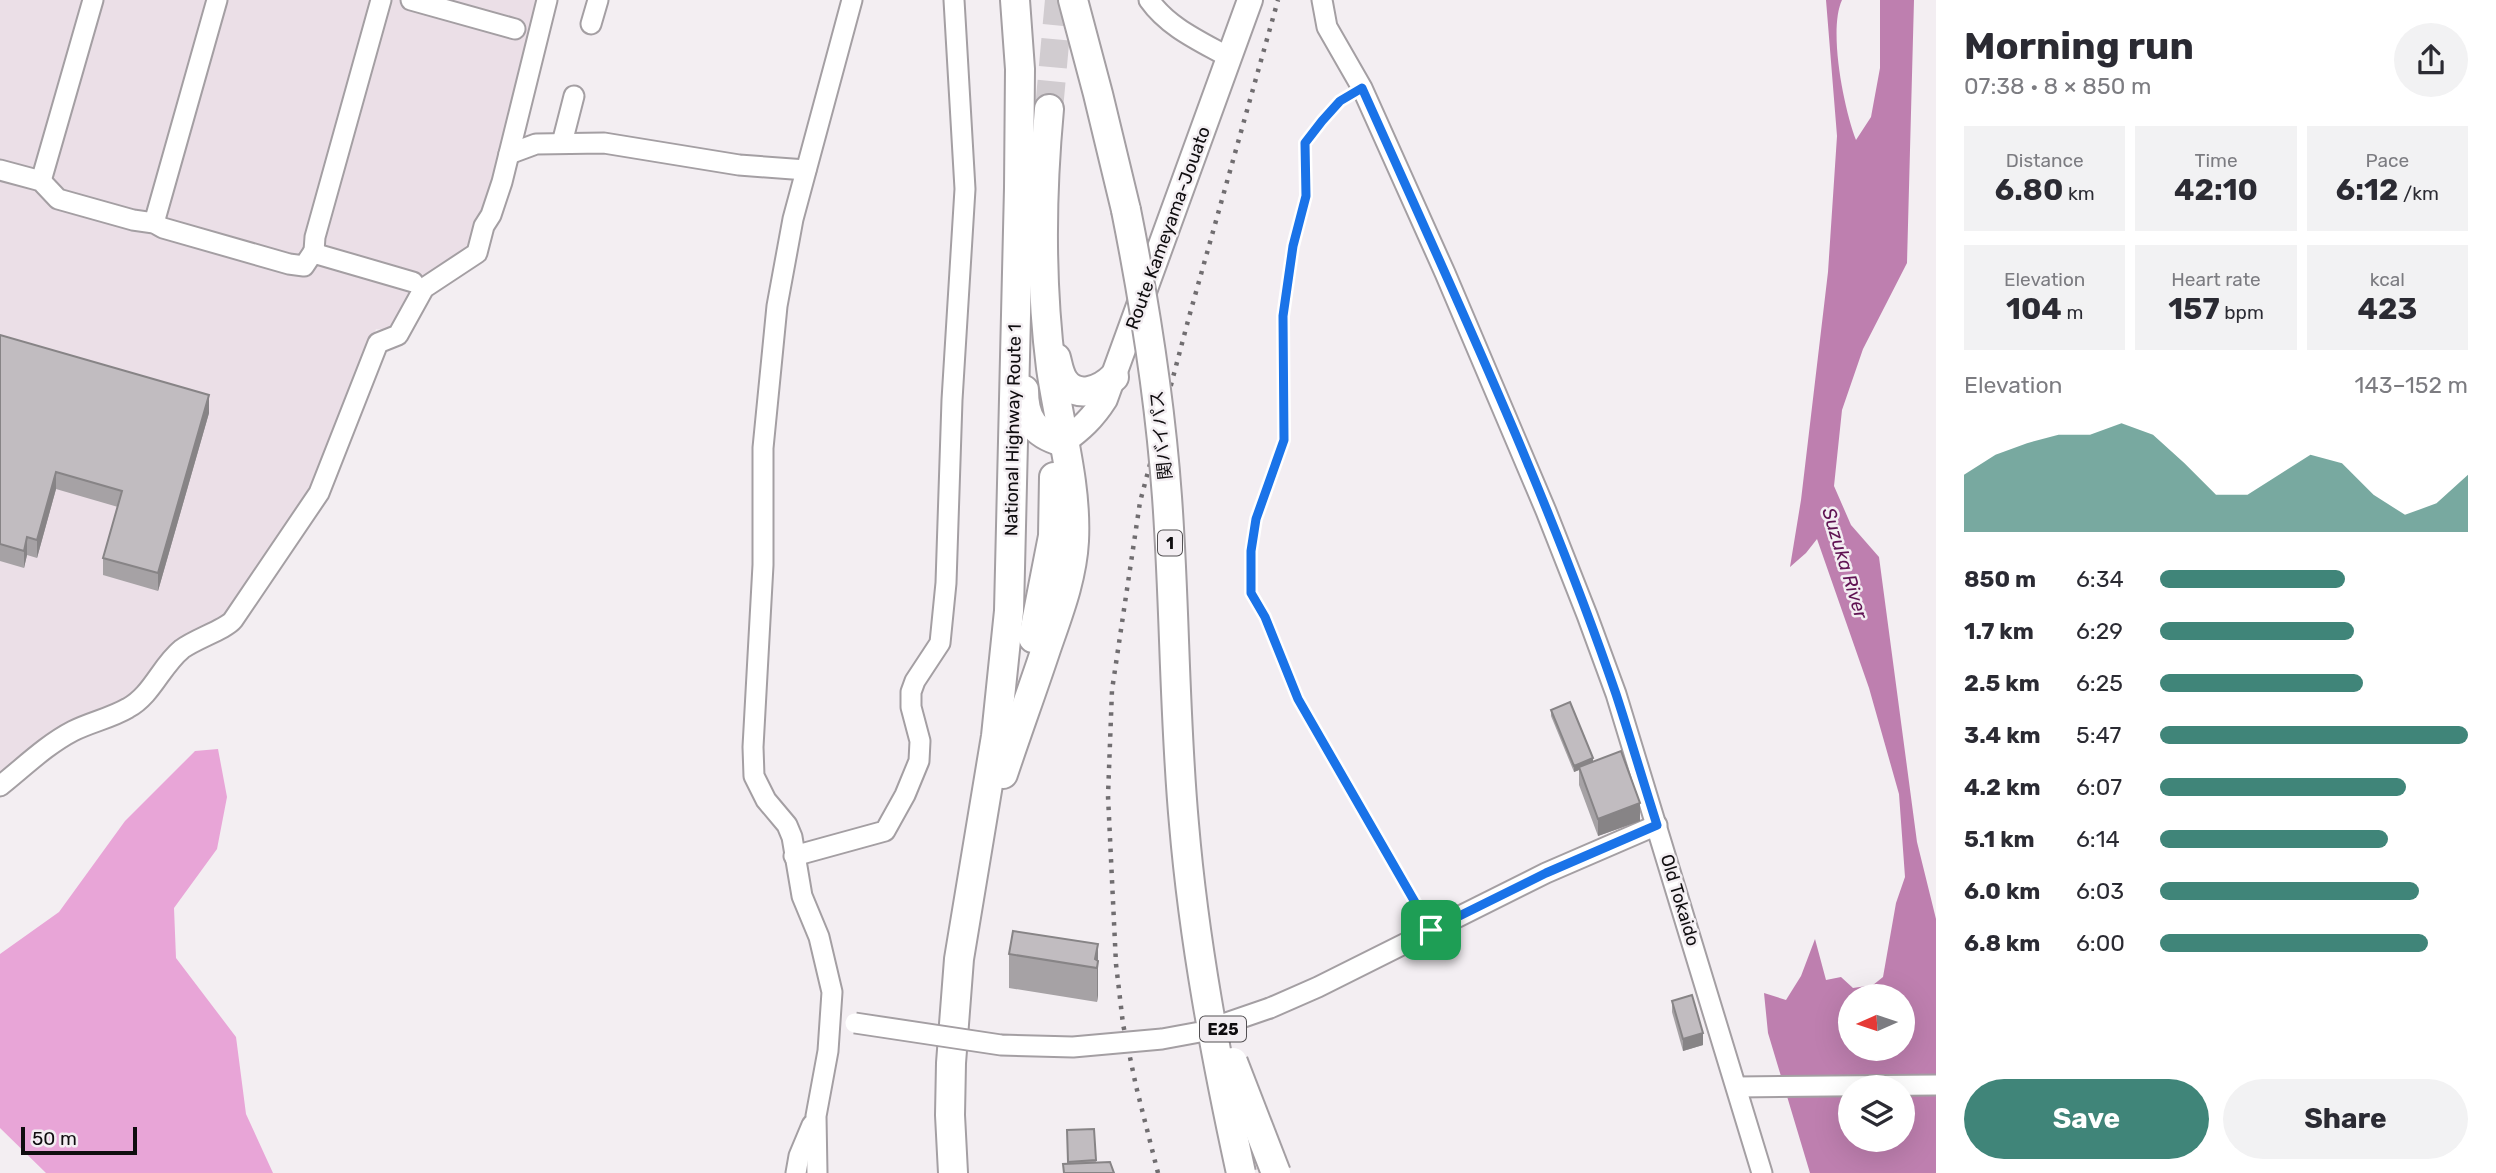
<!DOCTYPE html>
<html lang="en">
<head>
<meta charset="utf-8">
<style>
	body { margin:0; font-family:Rubik,"Noto Sans JP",sans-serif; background:#f2f2f3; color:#2b2b33; height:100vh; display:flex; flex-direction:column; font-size:26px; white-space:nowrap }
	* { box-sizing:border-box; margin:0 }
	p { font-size:23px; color:#7c7c81 }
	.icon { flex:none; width:38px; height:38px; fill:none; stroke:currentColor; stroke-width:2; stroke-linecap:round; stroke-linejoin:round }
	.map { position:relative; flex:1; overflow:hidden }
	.panel { display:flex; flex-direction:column; background:#fff; width:560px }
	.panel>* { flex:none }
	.needle { width:46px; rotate:267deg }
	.buttons { position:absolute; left:1838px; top:984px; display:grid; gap:14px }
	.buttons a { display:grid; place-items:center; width:77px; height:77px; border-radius:50%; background:#fff; box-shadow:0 7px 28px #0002; font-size:35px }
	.scale { position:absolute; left:21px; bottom:18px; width:116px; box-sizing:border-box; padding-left:7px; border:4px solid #0f0d0f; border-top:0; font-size:19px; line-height:24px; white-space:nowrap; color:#0f0d0f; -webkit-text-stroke:5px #f3eef2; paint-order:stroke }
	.pin { position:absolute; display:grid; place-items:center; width:60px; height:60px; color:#fff; margin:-30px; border-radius:14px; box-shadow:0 4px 10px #0006 }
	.round { display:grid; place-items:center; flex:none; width:74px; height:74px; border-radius:37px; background:#f2f2f3 }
	.head { display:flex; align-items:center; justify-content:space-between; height:119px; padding:0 28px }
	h1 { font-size:38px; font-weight:700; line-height:52px }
	.metrics { display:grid; grid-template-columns:repeat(3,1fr); gap:10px; height:119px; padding:7px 28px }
	.metrics div { display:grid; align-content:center; border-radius:0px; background:#f2f2f3; text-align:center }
	.metrics b { font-size:30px; font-weight:700 }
	.metrics small { font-size:19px; font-weight:400 }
	.metrics p { font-size:19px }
	.chart { height:196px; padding:14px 28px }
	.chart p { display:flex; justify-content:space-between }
	.chart svg { width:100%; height:126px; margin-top:7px; fill:#408579; opacity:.7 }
	.action { display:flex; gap:14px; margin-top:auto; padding:14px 28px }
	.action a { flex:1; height:80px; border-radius:42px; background:#408579; color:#fff; font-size:28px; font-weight:700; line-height:80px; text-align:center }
	.action a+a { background:#f2f2f3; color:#2b2b33 }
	ul { padding:0 28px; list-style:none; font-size:23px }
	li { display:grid; grid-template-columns:112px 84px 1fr; align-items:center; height:52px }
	li i { height:18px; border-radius:9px; background:#408579 }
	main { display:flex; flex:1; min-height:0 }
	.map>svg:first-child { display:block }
	.built { fill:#ebdfe7 }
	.forest { fill:#e8a5d7 }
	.water { fill:#be7faf; fill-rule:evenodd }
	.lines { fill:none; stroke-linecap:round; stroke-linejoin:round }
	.highway-tunnel { stroke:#d1ccd0; stroke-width:28; stroke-dasharray:28 14; stroke-linecap:butt }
	.minor-casing { stroke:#a49fa3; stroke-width:23 }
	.major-casing { stroke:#a49fa3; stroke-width:28 }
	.highway-casing { stroke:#a49fa3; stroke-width:32 }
	.path { stroke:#9d9a9d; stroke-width:2.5; stroke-dasharray:2 5; stroke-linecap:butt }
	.minor { stroke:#fff; stroke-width:19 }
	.major { stroke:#fff; stroke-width:24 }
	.highway { stroke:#fff; stroke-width:28 }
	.rail { stroke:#706d70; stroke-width:4.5; stroke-dasharray:3.5 7; stroke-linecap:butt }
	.minor-bridge-casing { stroke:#a49fa3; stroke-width:23; stroke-linecap:butt }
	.highway-bridge-casing { stroke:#a49fa3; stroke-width:32; stroke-linecap:butt }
	.minor-bridge { stroke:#fff; stroke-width:19 }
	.highway-bridge { stroke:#fff; stroke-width:28 }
	.wall { fill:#a6a2a5 }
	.shaded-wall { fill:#878486 }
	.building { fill:#c1bcc0; stroke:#878486; stroke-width:2 }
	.route-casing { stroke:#fff; stroke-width:14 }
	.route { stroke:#1a73e8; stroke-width:9 }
	.labels { text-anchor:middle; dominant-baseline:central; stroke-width:5; stroke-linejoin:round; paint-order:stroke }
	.shield { fill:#f3eef2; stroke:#535053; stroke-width:2 }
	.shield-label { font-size:16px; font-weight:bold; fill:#0f0d0f }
	.street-label { font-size:18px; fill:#0f0d0f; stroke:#f3eef2 }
	.water-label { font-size:19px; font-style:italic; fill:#601353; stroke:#f3eef2 }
</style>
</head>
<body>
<main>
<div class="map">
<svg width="1936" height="1173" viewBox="0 0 1936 1173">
	<rect width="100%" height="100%" fill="#f3eef2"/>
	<path class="built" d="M0 0H542L519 97 474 250 395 331 376 329 314 490 227 620 145 689 0 783Z"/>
	<path class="forest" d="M218 749 227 797 217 849 174 908 176 958 236 1037 246 1114 273 1173H46L0 1128V954L59 912 125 821 195 751Z"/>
	<path class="water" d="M1826 0H1842C1828 30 1844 109 1856 140L1871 117 1880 68V0H1914L1907 263 1863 349 1842 410 1834 486 1851 525 1879 557 1917 842 1936 919V1173H1810L1768 1033 1764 993 1786 1000 1801 976 1815 939 1826 980 1841 977 1853 988 1873 985 1883 977 1896 903 1905 877 1899 794 1869 688 1817 539 1806 553 1790 567 1801 500 1828 272 1837 136ZM1850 996H1902V1048H1850ZM1850 1087H1902V1139H1850Z"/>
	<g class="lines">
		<path class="highway-tunnel" d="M1049 109 1059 0"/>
		<g class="minor-casing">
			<g id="minor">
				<path d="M411 0 515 29"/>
				<path d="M1149 0C1169 28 1200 41 1230 58"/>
				<path d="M1322 0 1327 27 1362 88 1445 273 1546 511 1587 615 1616 694 1762 1173"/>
				<path d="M591 24 598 0"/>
				<path d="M562 143 574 96"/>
				<path d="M509 154 536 144 604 143 739 165 806 170"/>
				<path d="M0 170 41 181 58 199 133 220 154 223 163 228 289 264 304 266 314 251 320 255 413 282"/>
				<path d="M41 181 93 0"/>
				<path d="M154 223 217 0"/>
				<path d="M314 251 315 237 381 0"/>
				<path d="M0 786C24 767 46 745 73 731 91 722 111 718 128 708 152 695 161 666 182 649 195 639 226 629 233 620L319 493 378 343 398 335 424 288 477 253 484 226 491 215 502 182 547 0"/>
				<path d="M794 856 885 831 905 795 919 761 920 741 911 707V692L915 681 940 643 946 583 952 400 965 189 954 0"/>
				<path d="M1270 1008 1318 987 1546 873 1657 825"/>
				<path d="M1737 1087 1936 1085"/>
				<path d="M796 1173 799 1156 812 1125"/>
				<path d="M817 1173 816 1116 828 1051 832 992 819 937 802 896 792 837 787 825 766 800 754 776 753 747 763 565V448L777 306 793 219 852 0"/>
			</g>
		</g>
		<g class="major-casing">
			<path id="major" d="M1063 442C1081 429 1093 418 1105 399L1250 0"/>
		</g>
		<g class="highway-casing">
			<g id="highway">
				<path d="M1073 0 1098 94 1126 210"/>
				<path d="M1056 358C1058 365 1059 374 1064 381 1077 400 1101 390 1114 377"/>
				<path d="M1024 390C1024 419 1034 434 1063 442"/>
				<path d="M1033 638 1053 536 1054 477"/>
				<path d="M1003 774C1017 732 1032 691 1046 649 1058 614 1072 579 1074 541 1077 483 1059 425 1051 368 1040 281 1041 195 1049 109"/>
				<path d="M953 1173 950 1115 951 1063 959 959 996 736 1009 611 1019 188 1020 69 1015 0"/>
			</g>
		</g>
		<path class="path" d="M1347 97 1322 121 1305 143 1306 196 1293 246 1283 315 1284 440 1256 519 1251 551V593L1265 617 1298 699 1422 915"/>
		<use href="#minor" class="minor"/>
		<use href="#major" class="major"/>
		<use href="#highway" class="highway"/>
		<path class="rail" d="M1158 1173 1136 1086 1123 1024 1116 964 1108 796 1112 690 1140 502 1189 317 1278 0"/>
		<g class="minor-bridge-casing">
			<path id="minor-bridge" d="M855 1023 1001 1045 1073 1047 1162 1039 1200 1032 1270 1008"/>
		</g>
		<g class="highway-bridge-casing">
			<g id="highway-bridge">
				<path d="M1126 210C1145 305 1160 400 1167 497 1175 606 1174 715 1184 824 1194 942 1216 1058 1241 1173"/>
				<path d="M1233 1062 1276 1173"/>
			</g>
		</g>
		<use href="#minor-bridge" class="minor-bridge"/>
		<use href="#highway-bridge" class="highway-bridge"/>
	</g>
	<g class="wall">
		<path d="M0 335 209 413 158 591 103 575V558L118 507 56 489 37 558 27 555 24 568 0 561Z"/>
		<path d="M1551 710 1593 762 1640 821 1598 836 1579 785V770L1574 772 1551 716Z"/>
		<path d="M1009 954 1098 961V995L1097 1002 1009 988Z"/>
		<path d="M1672 1001 1703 1045 1683 1051 1672 1012Z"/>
		<path d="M1094 1129 1096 1163 1068 1164 1067 1130Z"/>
	</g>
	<g class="shaded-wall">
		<path d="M209 395V413L158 591V573Z"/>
		<path d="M56 472V489L37 558V540Z"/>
		<path d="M27 537V555L24 568V551Z"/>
		<path d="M1593 758V764L1579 767V770L1574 772V766Z"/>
		<path d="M1640 803V821L1598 836V819Z"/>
		<path d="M1098 944V995L1097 1002V968L1095 959Z"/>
		<path d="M1703 1033V1045L1683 1051V1039Z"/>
	</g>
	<g class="building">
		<path d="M0 335 209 395 158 573 103 558 122 491 56 472 37 540 27 537 24 551 0 544Z"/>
		<path d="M1570 702 1593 758 1574 766 1551 710Z"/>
		<path d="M1621 751 1640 803 1598 819 1579 767Z"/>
		<path d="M1013 931 1098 944 1095 959 1098 961 1097 968 1009 954Z"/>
		<path d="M1692 995 1703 1033 1683 1039 1672 1001Z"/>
		<path d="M1094 1129 1096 1160 1068 1162 1067 1130Z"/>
		<path d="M1110 1162 1114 1173H1064L1063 1164Z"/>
	</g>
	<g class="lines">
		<g class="route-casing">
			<path id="route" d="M1362 88C1451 287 1545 487 1616 694 1630 737 1643 781 1657 825L1546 873 1431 930 1298 699 1265 617 1251 593V551L1256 519 1284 440 1283 316 1293 246 1306 196 1305 143 1322 121 1340 101Z"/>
		</g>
		<use href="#route" class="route"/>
	</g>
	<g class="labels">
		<g class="shield">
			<rect x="1158" y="530.5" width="24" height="25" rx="5"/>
			<rect x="1200" y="1016.5" width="46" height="25" rx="5"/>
		</g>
		<g class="shield-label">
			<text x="1170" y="543">1</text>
			<text x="1223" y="1029">E25</text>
		</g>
		<g class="street-label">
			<text transform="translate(1168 228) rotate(-70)">Route Kameyama-Jouato</text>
			<text transform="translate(1013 430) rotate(-89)">National Highway Route 1</text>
			<text transform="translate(1161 435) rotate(-96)">関バイパス</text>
			<text transform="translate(1680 900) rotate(73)">Old Tokaido</text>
		</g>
		<g class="water-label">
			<text transform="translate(1845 563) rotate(73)">Suzuka River</text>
		</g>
	</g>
</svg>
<div class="buttons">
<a><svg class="needle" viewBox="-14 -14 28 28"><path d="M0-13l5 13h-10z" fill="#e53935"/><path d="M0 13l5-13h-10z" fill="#7c7c81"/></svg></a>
<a><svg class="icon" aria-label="layers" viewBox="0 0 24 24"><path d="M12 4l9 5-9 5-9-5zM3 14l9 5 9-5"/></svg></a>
</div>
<div class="scale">50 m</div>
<div class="pin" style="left:1431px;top:930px;background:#1e9e55"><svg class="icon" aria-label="arrive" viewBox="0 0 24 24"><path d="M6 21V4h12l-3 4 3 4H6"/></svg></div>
</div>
<section class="panel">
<div class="head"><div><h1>Morning run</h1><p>07:38 · 8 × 850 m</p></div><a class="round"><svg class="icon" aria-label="share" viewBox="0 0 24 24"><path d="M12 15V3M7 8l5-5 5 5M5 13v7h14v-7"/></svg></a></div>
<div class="metrics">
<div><p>Distance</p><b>6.80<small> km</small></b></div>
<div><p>Time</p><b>42:10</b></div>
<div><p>Pace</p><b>6:12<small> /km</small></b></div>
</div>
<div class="metrics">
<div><p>Elevation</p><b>104<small> m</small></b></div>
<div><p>Heart rate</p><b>157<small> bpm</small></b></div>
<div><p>kcal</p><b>423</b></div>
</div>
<div class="chart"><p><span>Elevation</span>143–152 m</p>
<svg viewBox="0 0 160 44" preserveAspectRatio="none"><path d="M0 44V24L10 17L20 13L30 10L40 10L50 6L60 10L70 20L80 31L90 31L100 24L110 17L120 20L130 31L140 38L150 34L160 24V44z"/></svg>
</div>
<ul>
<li><b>850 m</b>6:34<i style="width:60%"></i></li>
<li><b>1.7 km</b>6:29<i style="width:63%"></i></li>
<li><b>2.5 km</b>6:25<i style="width:66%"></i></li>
<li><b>3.4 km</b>5:47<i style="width:100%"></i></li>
<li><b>4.2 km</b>6:07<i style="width:80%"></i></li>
<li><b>5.1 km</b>6:14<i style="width:74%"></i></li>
<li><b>6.0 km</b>6:03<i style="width:84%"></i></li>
<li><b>6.8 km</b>6:00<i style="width:87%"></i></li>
</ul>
<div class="action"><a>Save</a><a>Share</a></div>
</section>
</main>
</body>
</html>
